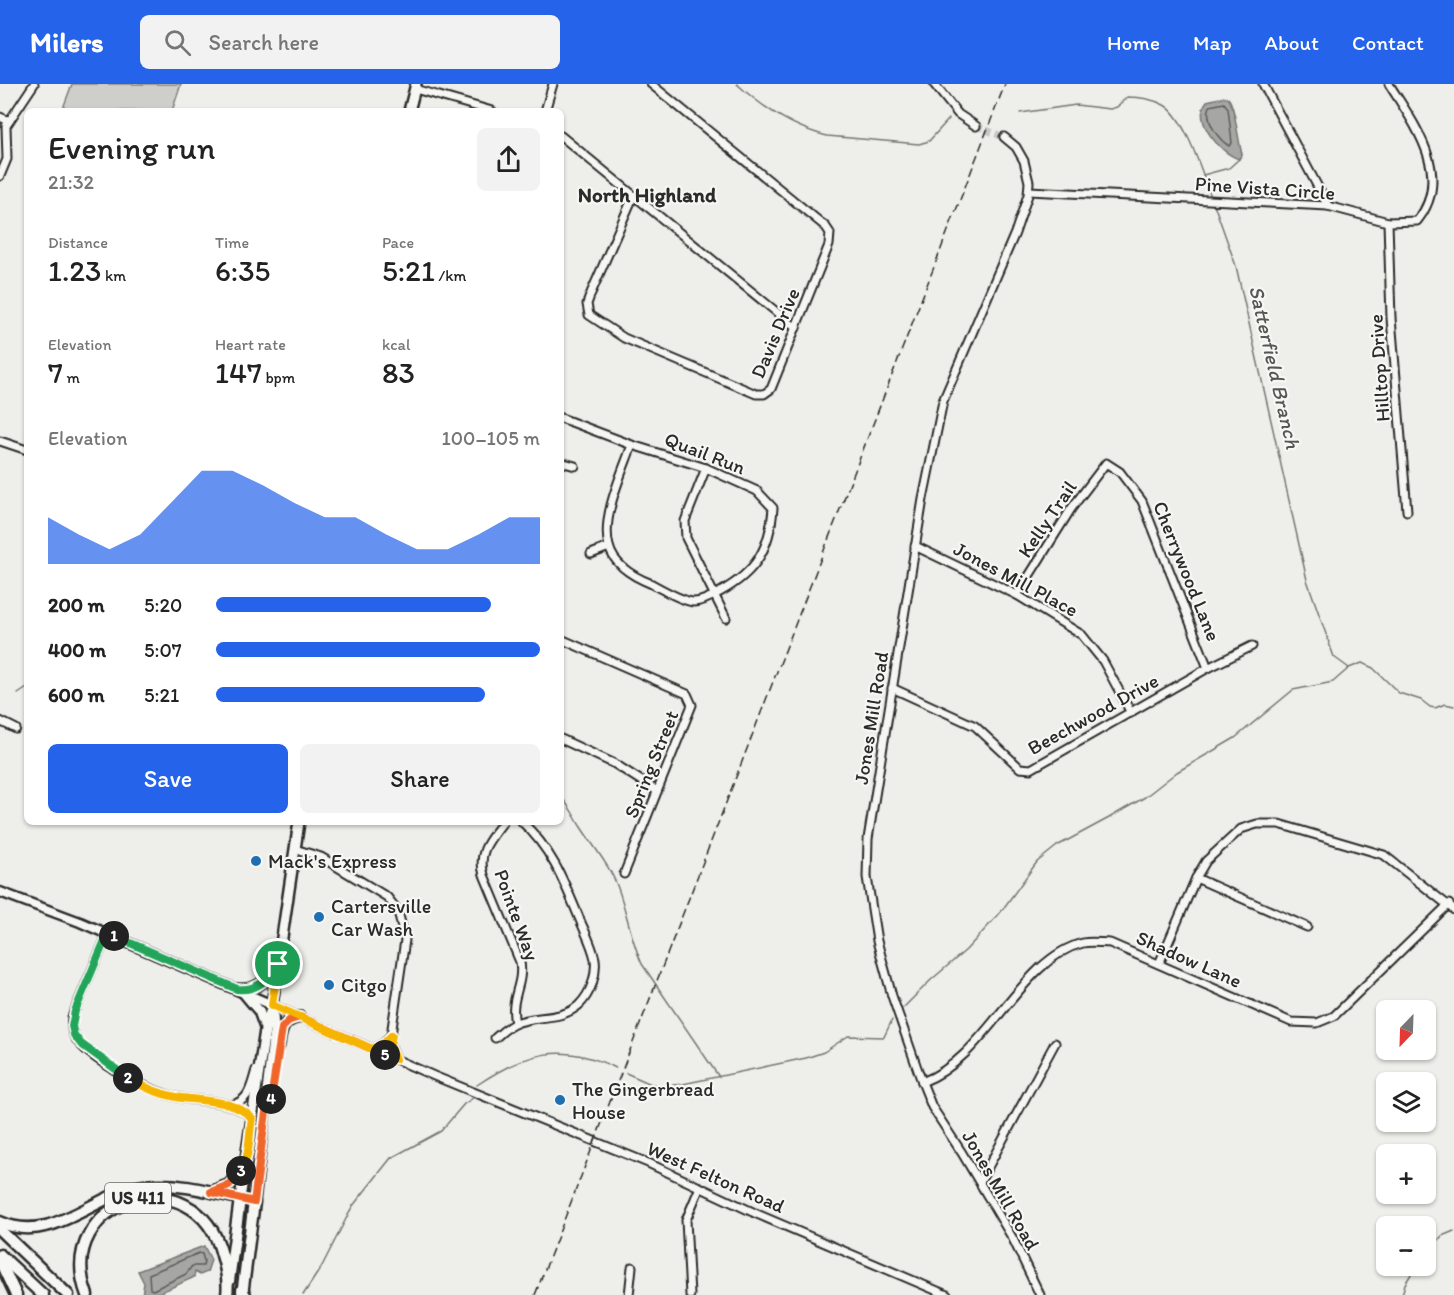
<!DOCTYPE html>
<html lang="en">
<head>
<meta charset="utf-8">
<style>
	body { margin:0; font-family:Itim,sans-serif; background:#f2f2f2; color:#222; height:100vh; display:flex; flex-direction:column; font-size:22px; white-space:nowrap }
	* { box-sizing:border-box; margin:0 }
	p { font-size:20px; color:#767676 }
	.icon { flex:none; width:33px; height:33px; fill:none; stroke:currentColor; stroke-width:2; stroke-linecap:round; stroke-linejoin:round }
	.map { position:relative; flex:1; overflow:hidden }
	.side { position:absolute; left:24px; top:24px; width:540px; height:717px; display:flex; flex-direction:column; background:#fff; border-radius:9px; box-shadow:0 2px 4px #0004 }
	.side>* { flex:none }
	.needle { width:39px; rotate:203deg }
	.buttons { position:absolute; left:1376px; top:916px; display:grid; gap:12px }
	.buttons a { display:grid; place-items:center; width:60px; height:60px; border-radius:9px; background:#fff; box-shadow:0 2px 4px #0004; font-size:30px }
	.pin { position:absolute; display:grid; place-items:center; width:51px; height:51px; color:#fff; margin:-26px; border:3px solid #fff; border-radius:50%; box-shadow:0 2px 6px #0007 }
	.km { position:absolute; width:30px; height:30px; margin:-15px; border-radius:50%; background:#222; color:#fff; font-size:16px; line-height:30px; text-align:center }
	.round { display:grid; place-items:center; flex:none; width:63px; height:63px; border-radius:9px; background:#f2f2f2 }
	.headline { display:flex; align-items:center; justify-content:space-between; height:102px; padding:0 24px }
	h1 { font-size:33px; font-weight:600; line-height:45px }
	.metrics { display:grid; grid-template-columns:repeat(3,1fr); gap:9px; height:102px; padding:6px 24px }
	.metrics div { display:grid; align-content:center }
	.metrics b { font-size:30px; font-weight:600 }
	.metrics small { font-size:16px; font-weight:400 }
	.metrics p { font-size:16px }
	.chart { height:168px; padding:12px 24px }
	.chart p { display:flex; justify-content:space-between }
	.chart svg { width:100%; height:108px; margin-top:6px; fill:#2563eb; opacity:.7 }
	.primary-button { display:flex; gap:12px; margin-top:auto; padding:12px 24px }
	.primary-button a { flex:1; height:69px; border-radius:9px; background:#2563eb; color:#fff; font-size:24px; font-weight:600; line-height:69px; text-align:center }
	.primary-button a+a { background:#f2f2f2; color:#222 }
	ul { padding:0 24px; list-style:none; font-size:20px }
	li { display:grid; grid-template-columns:96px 72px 1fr; align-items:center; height:45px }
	li i { height:15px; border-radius:8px; background:#2563eb }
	header { display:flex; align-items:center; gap:36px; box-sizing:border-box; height:84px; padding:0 30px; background:#2563eb; color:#fff }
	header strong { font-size:28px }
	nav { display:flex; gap:33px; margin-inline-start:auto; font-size:21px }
	.search { width:420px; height:54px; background:#f2f2f2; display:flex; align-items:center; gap:15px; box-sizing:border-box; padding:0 21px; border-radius:9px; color:#767676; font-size:22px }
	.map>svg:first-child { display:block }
	.green { fill:#cececa; stroke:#7c7c7a; stroke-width:1.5 }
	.water { fill:#a6a6a3; stroke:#757573; stroke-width:1.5 }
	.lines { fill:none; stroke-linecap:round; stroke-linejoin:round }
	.shore { stroke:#5c5c5b; stroke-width:1.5 }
	.stream { stroke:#757573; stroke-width:1.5 }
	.minor-tunnel { stroke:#c7c7c4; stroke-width:7; stroke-dasharray:7 3.5; stroke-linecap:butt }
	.minor-casing { stroke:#2b2b2b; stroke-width:11 }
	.tertiary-casing { stroke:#2b2b2b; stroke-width:13 }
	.secondary-casing { stroke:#2b2b2b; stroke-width:14 }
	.primary-casing { stroke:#2b2b2b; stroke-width:15 }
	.trunk-casing { stroke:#2b2b2b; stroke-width:15 }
	.minor { stroke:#f6f6f2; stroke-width:7 }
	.tertiary { stroke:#f6f6f2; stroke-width:8 }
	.secondary { stroke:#f6f6f2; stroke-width:9 }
	.primary { stroke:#f6f6f2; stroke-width:10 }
	.trunk { stroke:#f6f6f2; stroke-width:10 }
	.rail { stroke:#2b2b2b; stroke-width:1.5; stroke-dasharray:9 4.5; stroke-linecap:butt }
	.split-1-casing { stroke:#fff; stroke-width:12 }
	.split-2-casing { stroke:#fff; stroke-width:12 }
	.split-3-casing { stroke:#fff; stroke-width:12 }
	.split-4-casing { stroke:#fff; stroke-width:12 }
	.split-5-casing { stroke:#fff; stroke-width:12 }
	.split-6-casing { stroke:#fff; stroke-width:12 }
	.split-1 { stroke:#22a559; stroke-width:8 }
	.split-2 { stroke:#22a559; stroke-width:8 }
	.split-3 { stroke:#f5b400; stroke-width:8 }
	.split-4 { stroke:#f0652b; stroke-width:8 }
	.split-5 { stroke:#f0652b; stroke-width:8 }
	.split-6 { stroke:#f5b400; stroke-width:8 }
	.poi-dot { fill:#1f6fb2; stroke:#f6f6f2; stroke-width:2 }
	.labels { text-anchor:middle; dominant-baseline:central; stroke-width:4.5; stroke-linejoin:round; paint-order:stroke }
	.shield { fill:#f6f6f2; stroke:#686867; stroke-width:1.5 }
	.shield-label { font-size:18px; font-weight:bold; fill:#2b2b2b }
	.street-label { font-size:20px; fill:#2b2b2b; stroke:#f6f6f2 }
	.poi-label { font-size:20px; fill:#2b2b2b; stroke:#f6f6f2; text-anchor:start }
	.neighbourhood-label { font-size:21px; font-weight:bold; fill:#2b2b2b; stroke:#f6f6f2 }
	.water-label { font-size:21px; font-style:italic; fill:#565655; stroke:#f6f6f2 }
</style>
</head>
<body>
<header>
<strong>Milers</strong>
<div class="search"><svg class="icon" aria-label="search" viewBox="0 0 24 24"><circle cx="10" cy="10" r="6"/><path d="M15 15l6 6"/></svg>Search here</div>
<nav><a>Home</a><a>Map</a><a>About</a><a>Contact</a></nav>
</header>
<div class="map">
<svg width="1454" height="1211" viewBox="0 0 1454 1211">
	<rect width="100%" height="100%" fill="#eeeeea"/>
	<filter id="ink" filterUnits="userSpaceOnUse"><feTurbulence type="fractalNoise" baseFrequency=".0167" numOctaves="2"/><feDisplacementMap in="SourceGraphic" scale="12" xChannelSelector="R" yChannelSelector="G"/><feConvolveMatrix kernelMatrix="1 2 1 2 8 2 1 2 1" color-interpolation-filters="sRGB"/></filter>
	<g filter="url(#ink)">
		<path class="green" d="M72 0H181L172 27H62Z"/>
		<g class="water">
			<path d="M1224 13 1228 14C1235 21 1238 57 1242 70L1239 75C1220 69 1191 36 1207 17Z"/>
			<path d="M204 1162 211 1176 207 1188 200 1191 195 1188 194 1193C177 1201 160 1211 142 1211L144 1199 138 1187Z"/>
		</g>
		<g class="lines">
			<g class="shore">
				<path d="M1224 19 1228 24 1232 59 1229 62C1218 55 1204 36 1210 22Z"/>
				<path d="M199 1169 202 1170 204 1177 203 1182H192L186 1190 153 1206 150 1205 149 1190Z"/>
			</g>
			<g class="stream">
				<path d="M737 0C762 23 794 44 827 52L919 60 929 57 949 35"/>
				<path d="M1020 29 1076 21 1110 25 1117 23 1127 13C1139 13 1153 15 1164 21 1185 32 1203 91 1211 113"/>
				<path d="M1203 91 1229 84 1239 75"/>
				<path d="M1214 120 1236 182 1307 496 1334 573 1349 584"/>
				<path d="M18 610 27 604"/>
				<path d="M561 713C569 721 573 730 579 740 592 761 609 780 618 804 627 829 631 856 642 880L719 993"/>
				<path d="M903 924 931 896 966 866 1000 829 1037 778 1057 762 1109 734 1145 713 1177 688 1235 654 1293 606 1333 598 1349 584 1362 579 1373 584 1399 609 1421 616 1430 623 1435 624 1445 620 1454 622"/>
				<path d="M626 989 651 1000 664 1002 683 1000 806 974 824 968 848 952 884 953 892 936"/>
				<path d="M477 1001C526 968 562 958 616 984"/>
				<path d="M1425 1171 1442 1152 1454 1147"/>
				<path d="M303 1211 322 1182 352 1123 391 1074 441 1047 464 1020 473 1014"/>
				<path d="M1402 1211 1405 1200 1416 1182"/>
			</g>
			<path class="minor-tunnel" d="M976 42 1004 53"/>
			<g class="minor-casing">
				<g id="minor">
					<path d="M934 0 958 30 976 42"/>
					<path d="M1263 0 1328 122"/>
					<path d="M415 5 492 27"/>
					<path d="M545 27 553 0"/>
					<path d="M0 33 9 37"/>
					<path d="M561 52 796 244"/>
					<path d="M1004 53 1016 63 1024 77 1029 98 1028 111 1015 149 943 317 923 415 868 755 867 793 877 857 892 912 922 998 932 1023 962 1069 1013 1155 1040 1211"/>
					<path d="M0 92 7 75 6 42 34 0"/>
					<path d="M1029 107 1328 122 1388 138 1417 137C1454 92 1414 40 1389 0"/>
					<path d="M633 113 591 209 587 220 589 231 624 254 756 310H764L771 305 829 161 830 149 826 143 651 0"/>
					<path d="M1388 138 1391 234 1407 427"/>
					<path d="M561 334 632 361 706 384 757 407 773 424C770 465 756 488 720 508 713 512 702 518 694 518 685 518 661 505 652 500 634 493 614 482 609 462 601 433 622 389 632 361"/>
					<path d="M0 357 27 366"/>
					<path d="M561 378 575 382"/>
					<path d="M706 384 685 437 686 454 726 534"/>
					<path d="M915 462 1017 511 1082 551 1103 577 1131 629"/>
					<path d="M591 470 609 463"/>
					<path d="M1017 511 1071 425 1106 379 1120 388 1142 417 1208 584"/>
					<path d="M561 555 687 610 692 621 624 790"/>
					<path d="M892 604 975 642 1020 684 1031 685 1208 584 1252 562"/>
					<path d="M0 637 16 645"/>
					<path d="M561 655 615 680 657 707"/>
					<path d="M503 738C490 755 477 768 484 791L520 878C524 901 509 914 515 939"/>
					<path d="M295 765 321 773 387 813 398 827 405 856 391 951"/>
					<path d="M1196 794 1307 843"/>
					<path d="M108 849 72 933C71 941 72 949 76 955 90 976 147 1006 172 1012 199 1019 230 1013 252 1034"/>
					<path d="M1159 880 1196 794 1206 777 1241 745 1257 740H1279L1384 771 1454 826"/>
					<path d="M272 921 434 992 648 1079 757 1130 947 1211"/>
					<path d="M495 954C501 949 507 943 514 940 534 930 560 938 579 921 591 909 597 891 595 875 592 861 585 848 580 836 565 800 552 765 522 738"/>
					<path d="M372 965 383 960 391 951 390 961 396 975"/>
					<path d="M922 998C987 975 1020 874 1083 859 1091 857 1101 859 1110 859L1291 938 1317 939 1334 932 1449 820"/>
					<path d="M232 1021C250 1016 251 1002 256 986"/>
					<path d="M980 1098 1055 959"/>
					<path d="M629 1211 632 1183"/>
					<path d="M690 1211 686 1136 700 1103"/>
				</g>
			</g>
			<g class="tertiary-casing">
				<path id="tertiary" d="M0 808 80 838 272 921"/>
			</g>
			<g class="secondary-casing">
				<g id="secondary">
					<path d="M409 27 416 0"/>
					<path d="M237 905C256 907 267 897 277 882"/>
					<path d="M244 909 259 927 265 944"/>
					<path d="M279 961C281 946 283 936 300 933"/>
					<path d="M240 1115 265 946 272 921 299 738"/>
					<path d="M254 1118 274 948 273 930"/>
				</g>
			</g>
			<g class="primary-casing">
				<g id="primary">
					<path d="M214 1107 229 1101 245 1082"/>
					<path d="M0 1138C53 1162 94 1109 144 1102 179 1097 219 1110 254 1118L242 1211"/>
					<path d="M0 1146 68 1211"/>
					<path d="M0 1171 43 1211"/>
					<path d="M229 1197 240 1115"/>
				</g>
			</g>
			<g class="trunk-casing">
				<g id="trunk">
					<path d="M0 1177 16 1211"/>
					<path d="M242 1206 245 1211"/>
					<path d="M87 1211C51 1116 196 1069 222 1171 226 1184 229 1197 227 1211"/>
				</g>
			</g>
			<use href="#minor" class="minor"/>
			<use href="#tertiary" class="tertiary"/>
			<use href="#secondary" class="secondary"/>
			<use href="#primary" class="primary"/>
			<use href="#trunk" class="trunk"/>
			<path class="rail" d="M535 1211 1005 0"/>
		</g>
	</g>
	<g class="lines" filter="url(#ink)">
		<g class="split-1-casing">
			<path id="split-1" d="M114 852 237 905C257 907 268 896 278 880"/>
		</g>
		<g class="split-2-casing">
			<path id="split-2" d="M114 852 108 849 75 927 72 942 74 951 81 960 128 994"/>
		</g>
		<g class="split-3-casing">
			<path id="split-3" d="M128 994C143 1003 160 1010 176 1013 202 1018 232 1014 252 1034 249 1050 250 1073 241 1087"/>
		</g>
		<g class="split-4-casing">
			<path id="split-4" d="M241 1087 229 1101 211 1108 254 1118 266 1028 271 1015"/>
		</g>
		<g class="split-5-casing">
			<path id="split-5" d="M271 1015 282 944 290 936 300 933 385 971"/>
		</g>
		<g class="split-6-casing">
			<path id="split-6" d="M278 880 272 921 372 965 383 960 392 951 390 961 396 975 385 971"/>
		</g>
		<use href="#split-1" class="split-1"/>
		<use href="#split-2" class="split-2"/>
		<use href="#split-3" class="split-3"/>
		<use href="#split-4" class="split-4"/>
		<use href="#split-5" class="split-5"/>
		<use href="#split-6" class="split-6"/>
	</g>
	<g class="poi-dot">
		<circle cx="256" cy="777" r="6"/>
		<circle cx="319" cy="833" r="6"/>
		<circle cx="329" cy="901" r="6"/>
		<circle cx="560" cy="1016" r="6"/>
	</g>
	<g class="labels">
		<rect class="shield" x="105" y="1099" width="66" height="30" rx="4.5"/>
		<g class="shield-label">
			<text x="138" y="1114">US 411</text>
		</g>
		<g class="street-label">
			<text transform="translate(1265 104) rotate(4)">Pine Vista Circle</text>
			<text transform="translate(775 249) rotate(-67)">Davis Drive</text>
			<text transform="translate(1379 284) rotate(-94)">Hilltop Drive</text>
			<text transform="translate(705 369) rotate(21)">Quail Run</text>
			<text transform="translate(1047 435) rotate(-56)">Kelly Trail</text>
			<text transform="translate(1187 487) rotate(68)">Cherrywood Lane</text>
			<text transform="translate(1016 495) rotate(28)">Jones Mill Place</text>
			<text transform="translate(1093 630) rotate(-29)">Beechwood Drive</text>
			<text transform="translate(871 634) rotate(-81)">Jones Mill Road</text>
			<text transform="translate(651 680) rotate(-68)">Spring Street</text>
			<text transform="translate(517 831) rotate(70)">Pointe Way</text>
			<text transform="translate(1189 875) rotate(24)">Shadow Lane</text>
			<text transform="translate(716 1093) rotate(24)">West Felton Road</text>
			<text transform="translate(1001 1106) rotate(60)">Jones Mill Road</text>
		</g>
		<g class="poi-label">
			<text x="268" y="777">Mack's Express</text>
			<text x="331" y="822">Cartersville<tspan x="331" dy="23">Car Wash</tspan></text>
			<text x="341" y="901">Citgo</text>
			<text x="572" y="1005">The Gingerbread<tspan x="572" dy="23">House</tspan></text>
		</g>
		<g class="neighbourhood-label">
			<text x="647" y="110">North Highland</text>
		</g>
		<g class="water-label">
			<text transform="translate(1275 283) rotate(77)">Satterfield Branch</text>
		</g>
	</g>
</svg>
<div class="buttons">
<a><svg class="needle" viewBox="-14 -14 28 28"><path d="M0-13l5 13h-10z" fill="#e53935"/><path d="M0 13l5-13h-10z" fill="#767676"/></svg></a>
<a><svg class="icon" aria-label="layers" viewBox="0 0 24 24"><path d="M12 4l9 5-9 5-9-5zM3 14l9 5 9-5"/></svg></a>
<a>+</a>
<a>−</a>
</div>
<div class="pin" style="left:278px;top:880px;background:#1e9e55"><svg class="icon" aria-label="arrive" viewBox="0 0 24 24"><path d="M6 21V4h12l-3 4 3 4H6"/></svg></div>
<b class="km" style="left:114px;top:852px">1</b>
<b class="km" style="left:128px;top:994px">2</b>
<b class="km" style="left:241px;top:1087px">3</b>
<b class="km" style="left:271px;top:1015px">4</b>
<b class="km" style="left:385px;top:971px">5</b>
<section class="side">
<div class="headline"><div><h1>Evening run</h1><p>21:32</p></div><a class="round"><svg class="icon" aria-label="share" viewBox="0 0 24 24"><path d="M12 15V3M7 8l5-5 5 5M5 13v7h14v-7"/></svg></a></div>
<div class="metrics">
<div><p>Distance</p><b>1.23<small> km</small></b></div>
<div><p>Time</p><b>6:35</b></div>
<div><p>Pace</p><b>5:21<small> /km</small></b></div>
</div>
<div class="metrics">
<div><p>Elevation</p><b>7<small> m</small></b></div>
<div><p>Heart rate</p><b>147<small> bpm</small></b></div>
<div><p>kcal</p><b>83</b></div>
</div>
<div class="chart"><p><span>Elevation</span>100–105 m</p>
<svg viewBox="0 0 160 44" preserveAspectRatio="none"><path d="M0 44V25L10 32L20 38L30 32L40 19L50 6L60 6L70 12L80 19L90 25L100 25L110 32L120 38L130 38L140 32L150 25L160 25V44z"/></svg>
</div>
<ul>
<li><b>200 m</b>5:20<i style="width:85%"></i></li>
<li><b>400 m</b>5:07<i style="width:100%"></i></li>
<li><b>600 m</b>5:21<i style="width:83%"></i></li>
</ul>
<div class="primary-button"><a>Save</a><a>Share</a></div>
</section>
</div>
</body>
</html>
